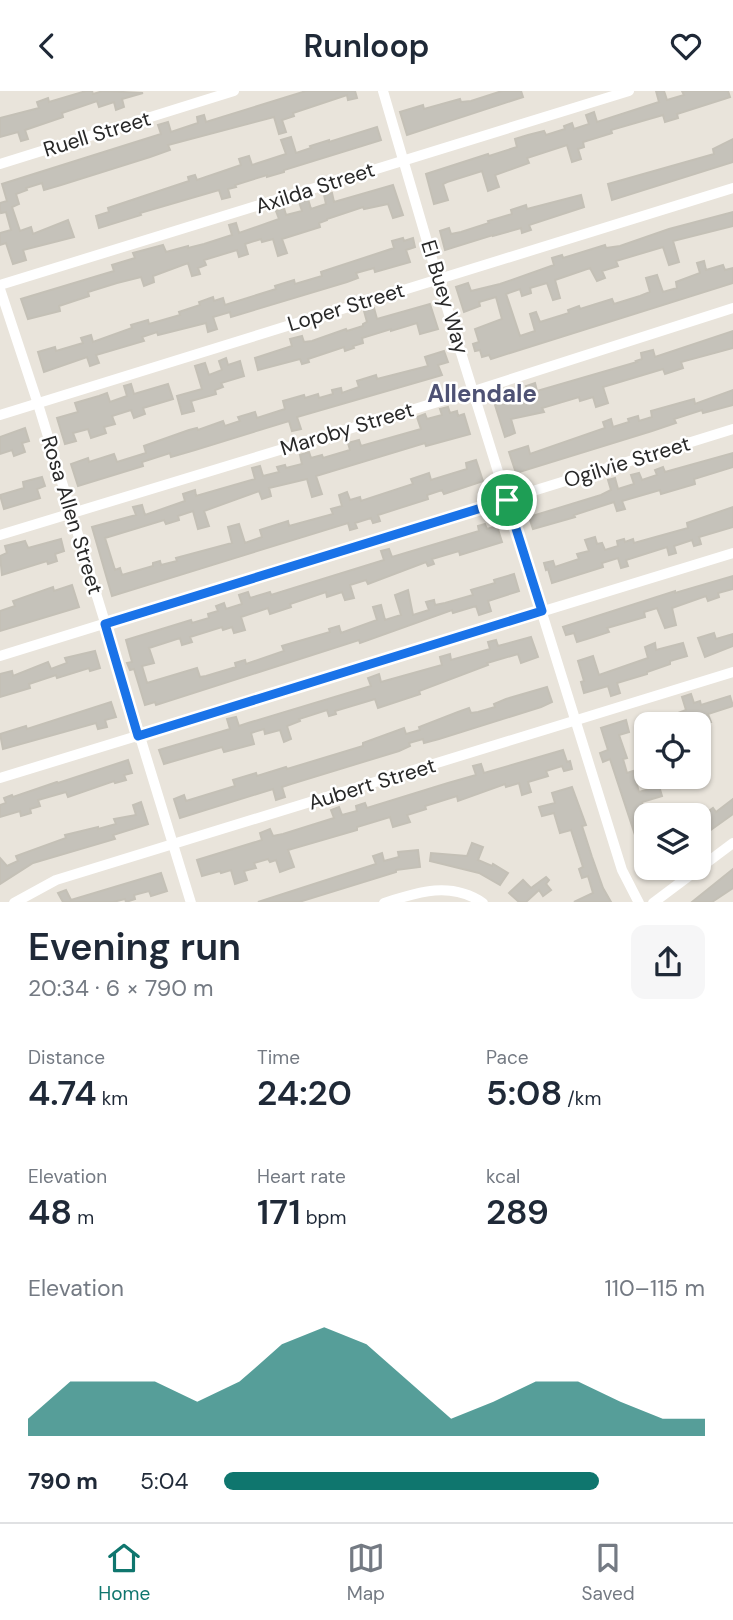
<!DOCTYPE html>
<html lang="en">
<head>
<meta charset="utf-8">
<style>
	body { margin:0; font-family:"DM Sans",sans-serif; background:#f6f6f7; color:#1f2937; height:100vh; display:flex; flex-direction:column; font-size:26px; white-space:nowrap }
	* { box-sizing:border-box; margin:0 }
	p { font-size:23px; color:#747a83 }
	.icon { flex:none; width:38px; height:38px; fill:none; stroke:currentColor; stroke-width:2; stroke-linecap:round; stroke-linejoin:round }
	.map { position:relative; height:811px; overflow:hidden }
	.drawer { display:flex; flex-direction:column; background:#fff; flex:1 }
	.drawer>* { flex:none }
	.buttons { position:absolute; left:634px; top:621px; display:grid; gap:14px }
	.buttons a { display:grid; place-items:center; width:77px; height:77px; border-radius:14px; background:#fff; box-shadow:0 2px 5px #0004; font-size:35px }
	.pin { position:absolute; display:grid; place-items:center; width:60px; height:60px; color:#fff; margin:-30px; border:4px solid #fff; border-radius:50%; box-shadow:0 2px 7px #0007 }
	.round { display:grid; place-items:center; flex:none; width:74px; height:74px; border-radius:14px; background:#f6f6f7 }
	.head { display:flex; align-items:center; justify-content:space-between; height:119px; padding:0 28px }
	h1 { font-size:38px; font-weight:600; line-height:52px }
	.figures { display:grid; grid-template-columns:repeat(3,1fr); gap:10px; height:119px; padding:7px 28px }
	.figures div { display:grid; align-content:center }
	.figures b { font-size:35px; font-weight:600 }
	.figures small { font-size:19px; font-weight:400 }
	.figures p { font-size:19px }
	.chart { height:196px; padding:14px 28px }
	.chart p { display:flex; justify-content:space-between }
	.chart svg { width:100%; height:126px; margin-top:7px; fill:#0f766e; opacity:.7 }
	ul { padding:0 28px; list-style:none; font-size:23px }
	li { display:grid; grid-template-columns:112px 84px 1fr; align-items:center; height:52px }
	li i { height:18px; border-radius:9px; background:#0f766e }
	header { display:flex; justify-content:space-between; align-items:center; height:91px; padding:0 28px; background:#fff; font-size:32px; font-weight:600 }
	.tabs { display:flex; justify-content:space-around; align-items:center; height:98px; border-top:2px solid #e0e1e3; background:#fff; font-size:19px; color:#747a83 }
	.tabs a { display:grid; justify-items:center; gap:4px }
	.tabs .active { color:#0f766e }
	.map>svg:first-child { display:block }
	.building { fill:#c5c2ba; stroke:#c4c0b6; stroke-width:2 }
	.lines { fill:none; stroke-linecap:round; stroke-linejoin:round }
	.street { stroke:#fff; stroke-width:10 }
	.route-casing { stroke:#fff; stroke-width:14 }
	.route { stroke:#1a73e8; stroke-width:9 }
	.labels { text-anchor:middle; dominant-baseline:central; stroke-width:5; stroke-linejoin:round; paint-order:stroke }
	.street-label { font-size:21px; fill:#282828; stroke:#fff }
	.quarter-label { font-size:24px; font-weight:bold; fill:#4e5274; stroke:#fff }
</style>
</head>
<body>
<header><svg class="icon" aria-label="back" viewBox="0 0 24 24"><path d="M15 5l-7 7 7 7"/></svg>Runloop<svg class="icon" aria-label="heart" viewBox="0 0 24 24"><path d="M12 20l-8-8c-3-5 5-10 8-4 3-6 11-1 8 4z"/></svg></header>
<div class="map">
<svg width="733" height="812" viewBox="0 0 733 812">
	<rect width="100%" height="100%" fill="#e9e4db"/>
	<g class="building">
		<path d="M86 0H92L93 3 103 0 143 2 122 8 124 16 116 19 114 11 99 16 97 10 62 22 63 26 25 39 28 48 21 50 18 41 0 46V27L39 17 37 11 48 7 49 11Z"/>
		<path d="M306 0H355L357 7 348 9 347 4 293 22 294 25 282 29 286 41 279 43 274 26 168 54 170 59 150 66 61 94 44 99 42 92 26 97 27 99 16 103 19 113 12 116 20 140 31 136 33 143 68 129 74 146 23 159 26 169 13 173 6 152 0 154V142L11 139 6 121 1 122 0 119V112L7 110 2 93 161 43 158 34 168 31 171 41 198 32 197 26 204 24 206 31Z"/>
		<path d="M502 0H521L523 6 407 44 400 21 423 14 424 18 460 8 461 11 471 10Z"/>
		<path d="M656 0H664L667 9 684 4 682 0H728L730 6 677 23 678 27 665 31 663 24 611 39 612 42 583 51 584 56 578 58 581 68 572 71 567 54 527 67 529 72 495 84 499 96 488 100 482 80 447 91 443 93 448 109 434 113 426 83 488 63 489 65 517 56 515 48 528 44 544 40 546 44 565 38 564 35 572 32 574 38 589 33 586 24 594 21 597 31 659 11Z"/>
		<path d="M377 36 381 49 284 79V81L267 86V84L235 94 236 96 228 98 230 106 222 108 219 99 140 122 141 124 99 137 96 125 109 121 108 117 189 90 188 86 195 84 197 89 241 74 239 68 249 65 252 74 286 63 281 49 291 46 296 62 311 57 310 55 329 49V51Z"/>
		<path d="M733 48V71L612 109 608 93 714 63 713 58Z"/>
		<path d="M393 94 403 124 393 127 388 113 364 118 363 116 327 128V129L319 132 320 136 282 148 287 162 278 165 273 148 262 151 261 148 245 153 248 163 239 166 237 159 204 169 206 174 198 177 200 183 192 185 188 172 153 185 154 191 144 195 141 186 117 192 88 201 89 205 59 215 60 220 28 228 21 208 114 180 112 174 135 167 133 162 163 154 166 161 188 155V157L204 153 232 144 229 134 236 132 239 142 279 128 276 120 284 117 286 124 302 120 299 111 308 108 311 118 326 113 324 104 332 102 334 111Z"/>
		<path d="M581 104 584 116 529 134 531 139 522 142 521 137 493 145V144L445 159 440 140 449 137 451 143 461 141 489 132 488 130 512 123 511 119 526 114 527 118Z"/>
		<path d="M733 121V135L673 150 679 171 669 174 663 156 616 170 618 175 602 180 605 187 597 190 590 177 555 189 560 207 553 209 547 192 530 197 531 202 522 205 520 198 506 203 520 245 535 240 530 223 536 221 540 231 569 222 568 219 579 215 580 218 612 208 614 213 640 205 650 201 646 187 657 184 663 201 677 197 676 191 700 182 697 172 704 170 706 179 723 174 725 179 733 177V192L491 268 489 264 482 266 480 259 475 260 473 253 479 251 475 238 502 228 496 206 479 211 480 215 464 221 456 196 468 192 471 200 500 193 554 174 552 167 562 164 563 167 605 154 606 157 620 155 669 138Z"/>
		<path d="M403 147 404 150 413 147 415 156 406 159 410 171 375 181 374 177 356 182 358 187 347 191 231 226 230 221 213 226 217 238 208 241 206 232 158 244 157 241 142 246 144 250 96 264 99 272 90 275 87 266 44 281 38 261 55 256 56 260 83 252 81 247 91 244 93 251 132 237 131 234 148 229 149 233 180 224 179 221 200 214 199 211 213 206 214 210 223 207 225 214 276 198 275 195 294 189 295 193 322 185 321 181 394 157 392 150Z"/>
		<path d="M430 213 438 238 420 243 417 232 391 240V238L362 247 363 252 353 255 354 257 345 260 344 256 308 268 309 271 302 273 300 268 258 279 255 267 292 255 290 248 302 245 304 251 312 250 346 238 347 240 363 235V233L367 231 364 220 374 217 377 228Z"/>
		<path d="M733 240V257L681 271 683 277 665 283 663 278 603 296 608 312 596 316 593 306 580 310 579 306 542 317 544 321 511 328 515 342 505 346 495 314 529 303 526 295 535 292 537 300 637 271 636 270 642 268 641 262 653 259 655 266Z"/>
		<path d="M444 260 448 271 438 274 442 284 297 326 301 338 292 340 289 330 195 359 171 366 170 362 142 371 143 375 78 395 71 373 88 367 89 371 114 363 117 371 146 362 144 355 189 339 197 337 198 339 223 330 225 335 240 330 238 326 255 321 257 327 285 318 283 310 304 304 305 307 318 303 319 307 333 303 332 299 341 297 342 302 359 296 357 290 376 284 377 288 428 275 425 266Z"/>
		<path d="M226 267 228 274 240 270 244 285 221 292 223 296 215 299 216 303 191 310 194 320 182 323 177 305 202 298 195 275 205 272 209 284 222 279 219 270Z"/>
		<path d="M131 293 134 303 168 293 173 308 143 317 145 323 134 327 131 319 112 325 115 333 104 336 106 342 91 347 88 338 73 342 76 350 65 353 57 327 78 321 75 312 99 305 107 302 110 311 127 305 124 295Z"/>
		<path d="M733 299V314L703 322 702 319 674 328 676 332 652 340 516 382 509 361 528 355 530 363 605 337 603 331 611 328 613 336 629 331 628 328 638 325 639 330 652 326 651 320 694 308 695 313Z"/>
		<path d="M448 316 450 322 457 320 458 325 464 323 470 343 426 355 425 352 316 385 322 403 312 406 307 388 269 397 271 405 262 408 259 400 204 420 209 435 198 438 193 420 178 425 179 429 166 433 164 429 105 447 115 479 120 477 122 484 153 475V472L160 470 161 474 177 470 176 467 232 452 228 436 239 433 245 452 262 446 260 439 288 430 289 435 333 423 331 418 342 415 339 404 347 401 350 409 360 406 361 410 413 393 411 388 429 382 431 389 467 378 466 372 476 369 483 390 444 403 442 399 427 404 428 408 378 424 380 430 373 432 371 427 355 432 357 437 350 439 348 432 112 505 92 436 136 424 133 416 142 414 145 424 185 410 183 403 195 399 196 405 255 388 252 377 260 375 263 385 279 381 277 376 285 374 286 377 302 373 300 364 309 361 311 367 322 364 323 367 350 359 348 352 359 349 361 355 421 338 417 326 425 323 427 328 442 324 440 318Z"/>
		<path d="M25 337 29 350 22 352 25 361 14 365 12 359 0 363V346Z"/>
		<path d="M733 362V376L694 388 695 393 661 403 660 399 622 410 625 418 617 420 614 411 574 424 575 426 533 438 529 426 601 404 611 399 608 389 615 387 618 398 634 393 631 384 639 382 642 389 657 384 655 379 663 376 665 381Z"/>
		<path d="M42 386 45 395 37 398 40 407 4 418 0 404 24 397 23 391Z"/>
		<path d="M733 416V436L699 446 701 453 694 455 692 449 674 455 676 462 669 464 667 456 626 469 628 475 621 477 618 467 602 472 603 476 552 492 548 478 546 479 544 472 553 470 555 476 579 468 577 463 589 460 585 449 595 446 597 453 602 452 605 459 618 455 617 450 624 448 625 451 633 448 634 452 688 437 687 432Z"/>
		<path d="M485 433 487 438 497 435 502 451 460 464 459 460 432 468 434 473 428 475 426 471 368 493 366 489 350 494 354 507 345 509 342 501 327 506 326 501 290 513 291 516 270 523 268 517 241 526 245 539 234 542 232 536 223 539 222 536 190 546 192 551 182 554 180 547 149 557 154 572 142 575 147 592 197 577 200 586 206 585 236 576 235 572 245 569 246 573 284 560 282 555 330 541 329 538 339 535 341 542 377 529 373 516 381 514 385 529 401 524 395 504 408 499 413 524 429 519 426 511 434 509 435 514 445 512 473 504 471 499 495 492 494 489 514 483 519 500 488 510 491 520 479 524 476 515 453 522 452 519 360 552 359 549 156 614 155 611 145 614 134 578 130 579 127 572 132 571 126 549 191 529 192 532 209 527 208 523 218 520 216 515 224 512 226 518 242 513 239 504 248 501 250 507 270 501 271 504 384 469 381 460 389 458 392 466 479 440 478 435Z"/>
		<path d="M61 448 64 460 55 463 57 470 48 473 47 470 2 484 0 465 7 462 5 455 25 450 28 457Z"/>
		<path d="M733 485V498L718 502 719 506 708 510 706 505 672 517 676 534 665 537 657 517 644 521 645 526 607 537 609 541 590 547 577 551 574 542 566 544 563 536 675 500V502Z"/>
		<path d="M72 494 79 516 0 540V520L15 515 13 510 53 496 54 500Z"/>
		<path d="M714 542 716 548 733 543V555L705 566 698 547Z"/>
		<path d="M531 546 538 566 521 572 518 563 487 572 488 574 419 600 420 603 378 617 375 608 335 620 336 623 329 625 327 619 299 628 300 630 287 635 291 648 284 651 280 639 265 643 264 638 251 642 254 653 224 661 222 656 164 673 159 659 230 638 227 628 236 626 239 635 248 632 371 595 368 587 379 583 381 591 442 574 440 566 450 563 451 569 490 558 488 551 496 549 498 555Z"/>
		<path d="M655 552 656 559 683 552 687 565 670 570V573L647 581V583L617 592 620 602 611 605 608 595 584 602 581 591 584 590 578 570 593 565 599 584 648 567 645 556Z"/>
		<path d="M95 560 100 577 90 580 89 577 57 587 56 584 29 593 30 597 0 606V583L12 580 13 585 48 571 51 578 67 572 65 567Z"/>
		<path d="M547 596 552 611 541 616 439 648 424 652 423 648 409 652 410 655 399 660 291 693 282 696 285 706 276 709 273 698 180 727 174 708 184 704 186 710 235 695 233 689 256 682 257 685 286 676 287 678 363 655V652L404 637 406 643 420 639 419 636 458 621 469 617 471 622 478 621 495 616 494 613 506 608Z"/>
		<path d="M691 603 694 612 700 610 701 614 730 605 733 615 708 623 711 631 704 633 707 641 698 644V634H692L691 630 680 634H647L686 619 682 606Z"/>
		<path d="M111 611 116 626 105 629 107 636 98 638 96 632 3 658 0 643 26 635 27 638Z"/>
		<path d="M626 629 629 641 619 644 627 667 623 668 627 682 633 680 639 701 659 695 662 705 642 711 646 729V747L637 750 610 668 603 671 600 662 608 659 601 637Z"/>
		<path d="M563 659 567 671 570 670 572 678 564 680 562 675 546 680 548 685 528 691 531 701 522 704 519 692 506 696 505 693 458 710 457 705 425 715 426 718 407 724 410 731 393 736 390 726 357 736V739L288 759 294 776 280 781 276 769 270 771 268 768 254 772 256 777 244 780 247 789 235 793 231 779 221 782 220 780 202 785 197 769 262 749 260 742 270 738 273 745 283 743 334 727 331 719 339 716 342 724 357 720 356 715 365 712 367 717 448 692 476 684 473 675 481 673 484 682Z"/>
		<path d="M128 669 132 682 124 684 126 689 115 692 114 690 68 706 66 701 38 709 40 715 30 718 31 722 21 725 20 720 0 726V714L6 712 4 707 12 704 13 706 57 691 58 692Z"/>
		<path d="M572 696 586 734 582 735 592 766 603 797 611 811H574L593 802 588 785 582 787 579 778 583 776 571 739 560 742 554 722 542 725 539 716 555 712 552 702Z"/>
		<path d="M733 708V723L698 748V728L713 717 716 721Z"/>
		<path d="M141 711 148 733 113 744 115 748 33 772 0 793V767L7 775 18 770 16 765 66 747 65 744 98 736V738L116 733 114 728 136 724 133 714Z"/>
		<path d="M472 752 483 756 478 769 492 775 493 773 508 782 500 794 479 782 430 770 431 762 467 765Z"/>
		<path d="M418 759 420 776 396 779V781L299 811H258L376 773 373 765 382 762 384 770 399 766 398 761Z"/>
		<path d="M733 778V797L712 811H692Z"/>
		<path d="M161 782 167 800 151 805 149 800 134 804 135 808 126 811 125 808 113 811H63L58 802 66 799 71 809Z"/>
		<path d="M546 786 549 789 546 793 551 799 543 805 539 799 526 811H519L509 802 523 789 531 797Z"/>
	</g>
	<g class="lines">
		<g class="street">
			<path d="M383 0 438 188 622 779 639 812"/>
			<path d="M0 73 234 0"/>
			<path d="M0 194 629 0"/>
			<path d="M0 198 38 313 191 812"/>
			<path d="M0 324 733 97"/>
			<path d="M0 444 474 300 733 217"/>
			<path d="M0 565 733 338"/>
			<path d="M0 687 733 462"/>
			<path d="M14 812 56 789 733 581"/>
			<path d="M384 812C418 801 451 790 483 812"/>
			<path d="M653 812 733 752"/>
		</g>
	</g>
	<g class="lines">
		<g class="route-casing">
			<path id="route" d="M507 409 542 520 138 645 105 533Z"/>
		</g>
		<use href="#route" class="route"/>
	</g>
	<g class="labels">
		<g class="street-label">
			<text transform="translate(97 43) rotate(-17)">Ruell Street</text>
			<text transform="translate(315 97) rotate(-18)">Axilda Street</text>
			<text transform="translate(445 206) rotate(73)">El Buey Way</text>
			<text transform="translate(346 216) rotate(-17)">Loper Street</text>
			<text transform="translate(347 338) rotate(-17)">Maroby Street</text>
			<text transform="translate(627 371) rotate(-17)">Ogilvie Street</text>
			<text transform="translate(72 424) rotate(73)">Rosa Allen Street</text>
			<text transform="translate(372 693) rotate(-17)">Aubert Street</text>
		</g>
		<g class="quarter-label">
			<text x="482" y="302">Allendale</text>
		</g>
	</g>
</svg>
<div class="buttons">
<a><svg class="icon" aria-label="locate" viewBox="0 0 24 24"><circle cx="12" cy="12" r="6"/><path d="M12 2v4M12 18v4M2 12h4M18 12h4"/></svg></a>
<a><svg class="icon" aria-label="layers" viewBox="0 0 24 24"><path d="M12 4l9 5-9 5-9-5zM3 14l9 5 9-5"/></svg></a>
</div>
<div class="pin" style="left:507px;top:409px;background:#1e9e55"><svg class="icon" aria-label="arrive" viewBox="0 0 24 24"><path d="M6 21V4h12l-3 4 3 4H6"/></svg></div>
</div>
<section class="drawer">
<div class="head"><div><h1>Evening run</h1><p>20:34 · 6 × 790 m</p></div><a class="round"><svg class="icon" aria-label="share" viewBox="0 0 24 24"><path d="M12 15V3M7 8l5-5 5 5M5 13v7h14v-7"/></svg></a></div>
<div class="figures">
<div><p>Distance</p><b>4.74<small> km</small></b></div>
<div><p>Time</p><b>24:20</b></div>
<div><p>Pace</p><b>5:08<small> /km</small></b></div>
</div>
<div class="figures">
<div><p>Elevation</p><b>48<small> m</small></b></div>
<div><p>Heart rate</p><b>171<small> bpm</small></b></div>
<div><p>kcal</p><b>289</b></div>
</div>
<div class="chart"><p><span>Elevation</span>110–115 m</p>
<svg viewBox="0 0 160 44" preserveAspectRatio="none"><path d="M0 44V38L10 25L20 25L30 25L40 32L50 25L60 12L70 6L80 12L90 25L100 38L110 32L120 25L130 25L140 32L150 38L160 38V44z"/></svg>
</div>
<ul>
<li><b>790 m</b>5:04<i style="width:78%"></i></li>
</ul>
</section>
<nav class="tabs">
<a class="active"><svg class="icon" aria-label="home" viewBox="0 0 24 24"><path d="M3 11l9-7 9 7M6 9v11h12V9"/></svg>Home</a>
<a><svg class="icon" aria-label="map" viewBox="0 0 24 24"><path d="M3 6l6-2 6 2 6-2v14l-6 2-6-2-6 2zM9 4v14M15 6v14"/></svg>Map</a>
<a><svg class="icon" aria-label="saved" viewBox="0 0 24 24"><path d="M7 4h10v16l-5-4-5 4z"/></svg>Saved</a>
</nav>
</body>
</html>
